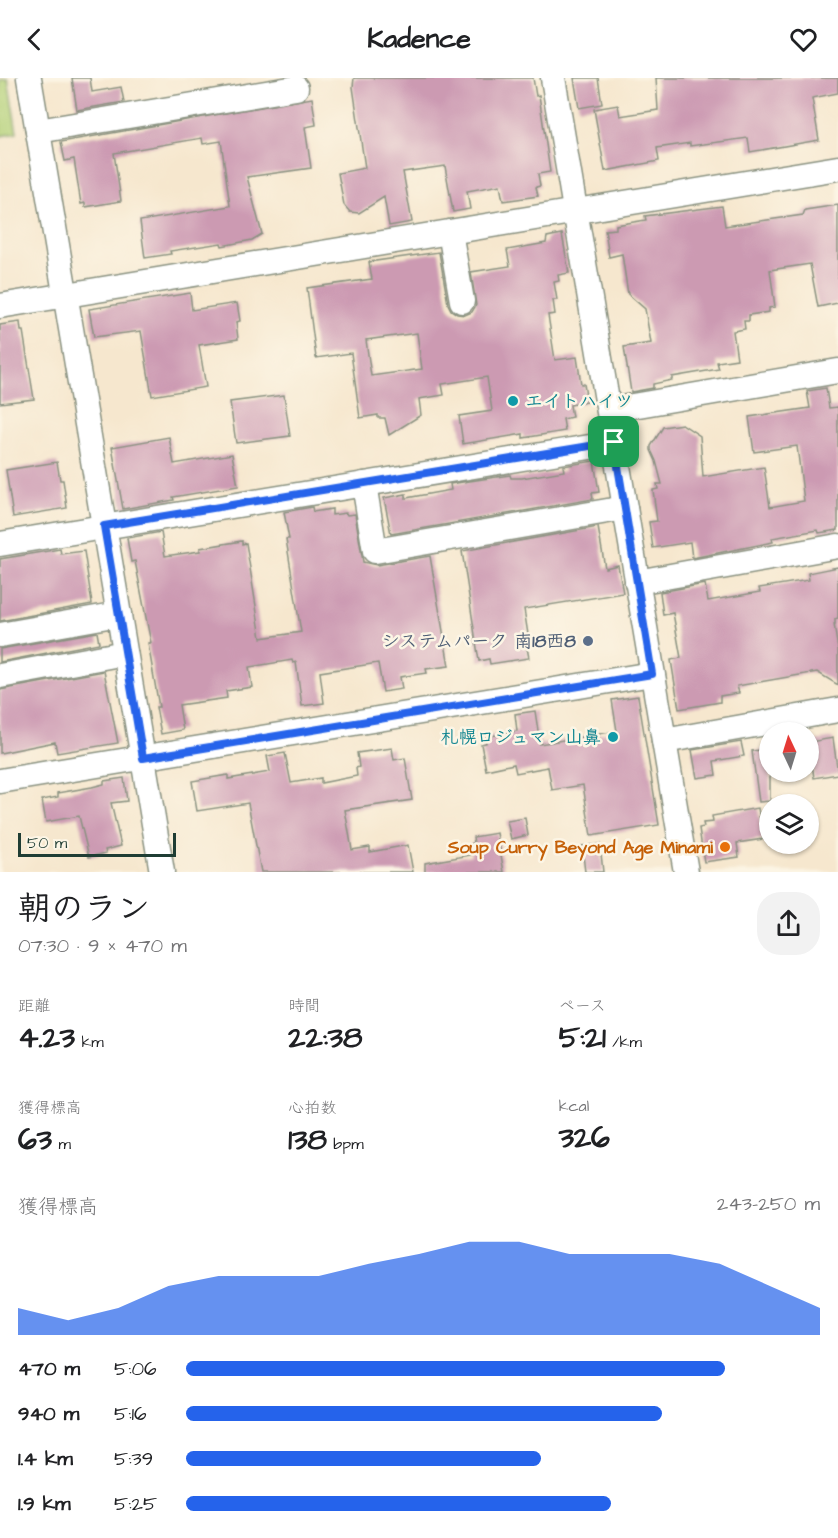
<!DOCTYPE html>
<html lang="ja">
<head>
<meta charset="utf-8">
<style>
	body { margin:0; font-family:"Architects Daughter","Klee One",sans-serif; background:#f2f2f2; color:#202124; height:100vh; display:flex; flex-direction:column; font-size:22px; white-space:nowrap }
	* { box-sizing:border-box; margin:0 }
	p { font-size:20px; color:#757577 }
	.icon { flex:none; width:33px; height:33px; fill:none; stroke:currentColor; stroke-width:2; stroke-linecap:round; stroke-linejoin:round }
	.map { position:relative; height:794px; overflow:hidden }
	.details { display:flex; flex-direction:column; background:#fff; flex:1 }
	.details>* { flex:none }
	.needle { width:39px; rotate:356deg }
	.tools { position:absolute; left:759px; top:644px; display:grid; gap:12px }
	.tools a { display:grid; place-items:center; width:60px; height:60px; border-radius:50%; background:#fff; box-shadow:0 2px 4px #0004; font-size:30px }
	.scale { position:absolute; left:18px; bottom:15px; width:158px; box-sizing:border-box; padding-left:6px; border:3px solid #1f3d34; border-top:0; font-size:16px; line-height:21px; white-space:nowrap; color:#1f3d34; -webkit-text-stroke:4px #fcf5e5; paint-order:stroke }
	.pin { position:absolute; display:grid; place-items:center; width:51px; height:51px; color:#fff; margin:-26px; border-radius:12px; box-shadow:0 3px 9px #0006 }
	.round { display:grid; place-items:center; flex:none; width:63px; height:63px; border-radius:24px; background:#f2f2f2 }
	.summary { display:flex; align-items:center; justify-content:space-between; height:102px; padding:0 18px }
	h1 { font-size:33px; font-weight:700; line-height:45px }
	.stats { display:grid; grid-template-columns:repeat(3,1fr); gap:9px; height:102px; padding:6px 18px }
	.stats div { display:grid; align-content:center }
	.stats b { font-size:30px; font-weight:700 }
	.stats small { font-size:16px; font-weight:400 }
	.stats p { font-size:16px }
	.chart { height:168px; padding:12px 18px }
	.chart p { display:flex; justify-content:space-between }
	.chart svg { width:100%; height:108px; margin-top:6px; fill:#2563eb; opacity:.7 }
	ul { padding:0 18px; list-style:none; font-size:20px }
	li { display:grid; grid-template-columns:96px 72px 1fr; align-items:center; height:45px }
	li i { height:15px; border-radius:8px; background:#2563eb }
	header { display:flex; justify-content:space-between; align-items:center; height:78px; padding:0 18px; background:#fff; font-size:27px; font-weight:700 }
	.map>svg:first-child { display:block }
	.green { fill:#b2d077; stroke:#688656; stroke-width:1.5 }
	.building { fill:#cc9ab2; fill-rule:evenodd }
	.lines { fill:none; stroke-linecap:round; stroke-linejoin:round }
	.minor-casing { stroke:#8a9281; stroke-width:27 }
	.minor { stroke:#fff; stroke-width:24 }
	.route-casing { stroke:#fff; stroke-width:12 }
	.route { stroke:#2563eb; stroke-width:8 }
	.culture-dot { fill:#0f9aa8; stroke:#fcf5e5; stroke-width:2 }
	.service-dot { fill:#5c6f8a; stroke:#fcf5e5; stroke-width:2 }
	.food-dot { fill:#e8710a; stroke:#fcf5e5; stroke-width:2 }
	.labels { text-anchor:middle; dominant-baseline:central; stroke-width:5; stroke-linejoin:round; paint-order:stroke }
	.culture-label { font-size:18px; font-weight:bold; fill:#0d838f; stroke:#fcf5e5; text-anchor:start }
	.service-label { font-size:18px; font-weight:bold; fill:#4e5e75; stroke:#fcf5e5; text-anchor:end }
	.food-label { font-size:18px; font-weight:bold; fill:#c56008; stroke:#fcf5e5; text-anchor:end }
</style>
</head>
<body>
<header><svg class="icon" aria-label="back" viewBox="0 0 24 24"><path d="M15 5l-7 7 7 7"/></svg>Kadence<svg class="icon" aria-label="heart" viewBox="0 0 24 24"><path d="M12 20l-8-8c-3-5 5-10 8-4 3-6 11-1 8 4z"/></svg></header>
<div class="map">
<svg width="838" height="794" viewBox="0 0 838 794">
	<rect width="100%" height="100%" fill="#fcf5e5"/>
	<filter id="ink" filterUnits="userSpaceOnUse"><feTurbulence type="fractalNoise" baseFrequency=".0167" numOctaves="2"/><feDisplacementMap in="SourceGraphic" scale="12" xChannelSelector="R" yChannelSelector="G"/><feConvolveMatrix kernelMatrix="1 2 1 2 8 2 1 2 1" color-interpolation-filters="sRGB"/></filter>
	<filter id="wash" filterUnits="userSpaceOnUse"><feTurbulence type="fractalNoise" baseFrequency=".008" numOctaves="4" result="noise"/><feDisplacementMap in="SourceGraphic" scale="24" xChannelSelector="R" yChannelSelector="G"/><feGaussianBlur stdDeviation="1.35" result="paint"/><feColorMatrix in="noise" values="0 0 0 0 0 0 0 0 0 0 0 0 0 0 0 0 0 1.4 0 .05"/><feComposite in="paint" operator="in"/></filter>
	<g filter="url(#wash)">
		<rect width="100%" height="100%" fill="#f6e7ce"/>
		<path class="green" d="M8 1 17 55 0 58V2Z"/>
		<g id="blocks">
			<g class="building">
				<path d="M72 0H90L92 14 121 9 124 24 77 32Z"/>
				<path d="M354 0H533L536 18 539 17 550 94 538 96 540 108 536 109 538 118 503 123 500 107 467 113 470 131 453 134 445 88 403 94 412 144 389 148 384 119 359 135 350 134 344 127 338 95 365 90 353 9Z"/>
				<path d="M574 0H598L602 26 579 30Z"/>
				<path d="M656 0H838V15L812 20 819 62 750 74 748 60 690 68V65L657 70 659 83 605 93 594 31 618 27 620 38 658 32Z"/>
				<path d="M312 20 316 47 305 49 311 90 247 99 262 156 252 162 222 168 221 165 170 173 171 176 145 180 140 143 230 128 221 63 203 66 202 60 114 75 121 123 85 129V125L81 126 74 81 65 83 61 64Z"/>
				<path d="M838 127V225L818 229 810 186 770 192 775 229 769 230V234L749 237V243H744L745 251 733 253 737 281 717 284 719 291 672 299V302L653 306V310L631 314 624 269 651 265 645 231 628 216 622 176 609 179 605 152 616 151V147L646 142 645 138 722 128 725 148 803 137 805 132Z"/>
				<path d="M562 156 569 195 558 197 559 203 554 204 557 222H553L555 236 548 237 555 282 577 279 581 306H584L587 324 570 327 572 339 563 341 565 353 523 360V356L463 366 459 338 492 333 487 299 442 306 444 317 419 321 421 337 389 357 385 340H378V337L360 340 351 275 316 280 307 210 372 201 369 184 439 174 448 226 451 232 457 236 465 237 472 234 476 227 471 194 510 188 507 172 546 165 547 159ZM417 255 422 291 371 298 366 262Z"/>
				<path d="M190 215 192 232 237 225 240 243 236 244 238 261 199 267 206 309 152 318 141 253 94 259 89 231Z"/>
				<path d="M20 244 21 253H23L34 321 0 325V247Z"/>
				<path d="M826 310 829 330 838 329V452L819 455 818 452 772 460 773 464 692 480 690 464 653 470 649 444 657 443 653 412 658 411 657 406H662L656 383 651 372V368L663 349 682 346 700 358 703 399 764 389 770 429 804 423 797 368 754 374 749 339 810 330 807 313Z"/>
				<path d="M284 317 290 358 236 365 230 324Z"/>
				<path d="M169 359 174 386 232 376 238 408 173 419 174 422 123 431 112 369Z"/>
				<path d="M594 383 599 414 592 415 593 421 391 456 384 420 406 416V420L451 412 450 406 510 397 511 400H522L564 393 563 388Z"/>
				<path d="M57 384 60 402H63L67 430 13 439 6 392Z"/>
				<path d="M312 429 313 434 332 431V437L346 435 347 437 355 436 363 484 377 487 430 478 449 588 426 591 427 595 400 599 402 611 383 614 378 585 320 594 324 625 302 628 296 584 293 585 292 582 249 589 252 609 226 613 227 620 179 627 183 652 161 656 156 629H159L148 565H151L135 483 131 484 127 460 161 454 165 478 200 473V470L242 463V466L246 465 261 560 301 554 286 461H289L284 434Z"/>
				<path d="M598 449 605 490 618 487 623 515 524 531 530 569 527 570 529 580 490 586 489 581 479 583 462 473Z"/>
				<path d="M60 471 61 476 84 473 92 526 0 543V481Z"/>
				<path d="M838 489V540L835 541V546H834L838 572V607L817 594 737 608 739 615 720 618V624L679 631 671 582 681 580 673 535 663 537 660 514 705 506 708 523 760 514 759 510 809 502 808 495Z"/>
				<path d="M97 554 99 565 0 584V571Z"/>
				<path d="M104 593 118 665 57 675 55 664 0 675V612Z"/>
				<path d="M638 618 659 747 591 758 583 707 552 712 548 689 516 695 514 686 486 692 481 666 486 665 485 659 517 653 515 636 535 633 540 666 617 653 612 622Z"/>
				<path d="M833 660 838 696 814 700 809 664Z"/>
				<path d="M741 664 744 678 714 683 716 697 697 700 692 672Z"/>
				<path d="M392 670 394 682 405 680 412 722 345 732 352 772 370 769V774L408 767 413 794H261L248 725 197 733 192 703 228 697V701L270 694 267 678 285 675 291 705 321 700V705L357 698 356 690 359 689 357 675Z"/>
				<path d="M770 671V723L759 724 752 673Z"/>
				<path d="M124 700 127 723 111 725 121 768 105 772 106 775 89 779 79 738 46 744 42 722 58 719V715L92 709 104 706V703Z"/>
				<path d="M758 730 763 761 737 765 739 779 704 784 699 750 704 749 703 745 713 744 712 738Z"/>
				<path d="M525 740 528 757 511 761 507 743Z"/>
				<path d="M497 755 504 794H425V785L471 777 469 766 474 765 473 759Z"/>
				<path d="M600 766 603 794H585L582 768Z"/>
			</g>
		</g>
	</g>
	<g filter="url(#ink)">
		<use href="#blocks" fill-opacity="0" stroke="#8a9281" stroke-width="1.5"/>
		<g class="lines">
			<g class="minor-casing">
				<g id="minor">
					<path d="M29 0 162 794"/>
					<path d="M553 0 686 794"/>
					<path d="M38 53 296 10"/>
					<path d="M450 154 462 223"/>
					<path d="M0 228 838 90"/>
					<path d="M609 332 838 293"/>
					<path d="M364 406 375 473 625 430"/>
					<path d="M0 466 614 365"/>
					<path d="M637 504 838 468"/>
					<path d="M0 557 119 536"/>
					<path d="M0 598 125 575"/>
					<path d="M664 663 838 632"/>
					<path d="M0 703 652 596"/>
				</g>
			</g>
			<use href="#minor" class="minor"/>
		</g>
	</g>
	<g class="lines" filter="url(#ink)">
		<g class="route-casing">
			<path id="route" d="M614 364 652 596 143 680 104 448Z"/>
		</g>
		<use href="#route" class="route"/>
	</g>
	<g class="culture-dot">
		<circle cx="513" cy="323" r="6"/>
		<circle cx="613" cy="659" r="6"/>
	</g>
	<circle class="service-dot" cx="588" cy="563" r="6"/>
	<circle class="food-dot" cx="725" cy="769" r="6"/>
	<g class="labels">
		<g class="culture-label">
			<text x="525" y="323">エイトハイツ</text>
			<text x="601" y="659" text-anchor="end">札幌ロジュマン山鼻</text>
		</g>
		<g class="service-label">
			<text x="576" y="563">システムパーク 南18西8</text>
		</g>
		<g class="food-label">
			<text x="713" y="769">Soup Curry Beyond Age Minami</text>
		</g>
	</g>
</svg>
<div class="tools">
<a><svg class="needle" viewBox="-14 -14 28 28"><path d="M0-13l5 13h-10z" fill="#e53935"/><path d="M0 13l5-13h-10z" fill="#757577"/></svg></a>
<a><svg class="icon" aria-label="layers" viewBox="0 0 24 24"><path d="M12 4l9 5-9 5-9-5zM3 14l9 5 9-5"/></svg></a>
</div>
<div class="scale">50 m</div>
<div class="pin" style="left:614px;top:364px;background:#1e9e55"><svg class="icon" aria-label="arrive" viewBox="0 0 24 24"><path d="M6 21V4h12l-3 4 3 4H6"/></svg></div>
</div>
<section class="details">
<div class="summary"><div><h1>朝のラン</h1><p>07:30 · 9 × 470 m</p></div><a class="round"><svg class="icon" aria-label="share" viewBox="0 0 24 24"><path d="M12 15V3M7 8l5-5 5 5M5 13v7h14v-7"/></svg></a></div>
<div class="stats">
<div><p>距離</p><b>4.23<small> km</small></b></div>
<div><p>時間</p><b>22:38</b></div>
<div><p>ペース</p><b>5:21<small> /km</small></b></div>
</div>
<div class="stats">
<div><p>獲得標高</p><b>63<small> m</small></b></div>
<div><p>心拍数</p><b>138<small> bpm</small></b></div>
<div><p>kcal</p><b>326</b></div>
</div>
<div class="chart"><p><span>獲得標高</span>243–250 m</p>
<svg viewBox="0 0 160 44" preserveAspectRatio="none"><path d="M0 44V33L10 38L20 33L30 24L40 20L50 20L60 20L70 15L80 11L90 6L100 6L110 11L120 11L130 11L140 15L150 24L160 33V44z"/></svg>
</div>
<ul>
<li><b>470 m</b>5:06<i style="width:85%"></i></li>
<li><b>940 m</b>5:16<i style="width:75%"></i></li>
<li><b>1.4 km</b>5:39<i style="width:56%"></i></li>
<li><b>1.9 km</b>5:25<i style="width:67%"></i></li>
</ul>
</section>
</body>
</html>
